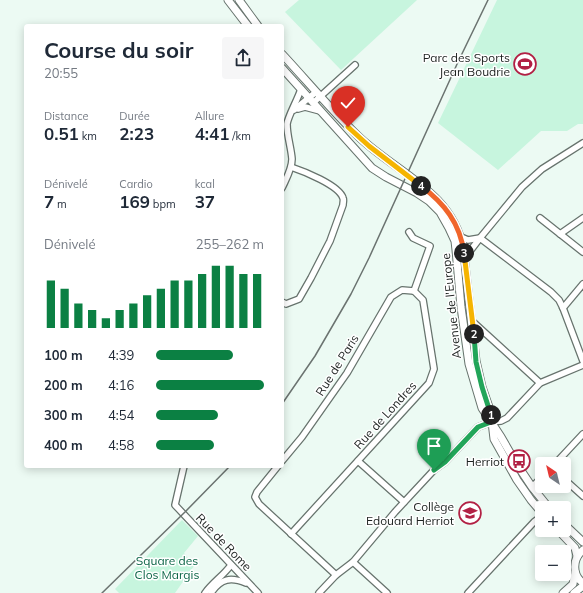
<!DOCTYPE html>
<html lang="fr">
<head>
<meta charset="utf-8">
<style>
	body { margin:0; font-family:Mulish,sans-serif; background:#f6f6f7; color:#1f2937; height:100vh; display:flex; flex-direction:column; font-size:15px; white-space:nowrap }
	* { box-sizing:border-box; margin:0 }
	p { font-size:13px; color:#747a83 }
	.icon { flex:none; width:22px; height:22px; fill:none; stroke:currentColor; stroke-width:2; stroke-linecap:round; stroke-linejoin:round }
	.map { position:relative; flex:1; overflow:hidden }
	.drawer { position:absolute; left:24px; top:24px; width:260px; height:444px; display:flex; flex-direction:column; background:#fff; border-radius:4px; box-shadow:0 2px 10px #0003 }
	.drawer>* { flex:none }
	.needle { width:26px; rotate:325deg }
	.fabs { position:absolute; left:535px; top:457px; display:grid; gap:8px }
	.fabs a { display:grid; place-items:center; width:36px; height:36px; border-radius:4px; background:#fff; box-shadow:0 2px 10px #0003; font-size:20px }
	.pin { position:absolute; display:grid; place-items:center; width:34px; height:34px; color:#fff; margin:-41px -17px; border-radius:50% 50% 50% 0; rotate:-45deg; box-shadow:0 0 4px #0007 }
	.pin .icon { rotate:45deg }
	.km { position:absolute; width:20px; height:20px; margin:-10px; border-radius:50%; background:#222; color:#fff; font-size:11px; line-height:20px; text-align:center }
	.round { display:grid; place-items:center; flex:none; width:42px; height:42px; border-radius:4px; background:#f6f6f7 }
	.summary { display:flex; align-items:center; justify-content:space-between; height:68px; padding:0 20px }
	h1 { font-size:22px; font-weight:700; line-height:30px }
	.metrics { display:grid; grid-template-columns:repeat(3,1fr); gap:6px; height:68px; padding:4px 20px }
	.metrics div { display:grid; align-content:center }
	.metrics b { font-size:17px; font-weight:700 }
	.metrics small { font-size:11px; font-weight:400 }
	.metrics p { font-size:11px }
	.chart { height:112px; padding:8px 20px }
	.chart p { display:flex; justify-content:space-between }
	.chart svg { width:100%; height:72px; margin-top:4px; stroke:#0b8043; stroke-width:6 }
	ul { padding:0 20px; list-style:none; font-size:13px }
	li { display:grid; grid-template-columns:64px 48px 1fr; align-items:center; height:30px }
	li i { height:10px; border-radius:5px; background:#0b8043 }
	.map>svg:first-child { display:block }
	.green { fill:#c7f5de }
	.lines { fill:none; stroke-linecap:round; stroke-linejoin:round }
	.minor-casing { stroke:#67736d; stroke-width:8 }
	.major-casing { stroke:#67736d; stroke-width:9 }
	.minor { stroke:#fff; stroke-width:5.5 }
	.major { stroke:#fff; stroke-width:7 }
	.rail { stroke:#6b7370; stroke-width:1.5 }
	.split-1-casing { stroke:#fff; stroke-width:8 }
	.split-2-casing { stroke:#fff; stroke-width:8 }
	.split-3-casing { stroke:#fff; stroke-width:8 }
	.split-4-casing { stroke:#fff; stroke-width:8 }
	.split-5-casing { stroke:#fff; stroke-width:8 }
	.split-1 { stroke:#22a559; stroke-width:5 }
	.split-2 { stroke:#22a559; stroke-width:5 }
	.split-3 { stroke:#f5b400; stroke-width:5 }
	.split-4 { stroke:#f0652b; stroke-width:5 }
	.split-5 { stroke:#f5b400; stroke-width:5 }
	.labels { text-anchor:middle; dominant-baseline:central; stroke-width:3; stroke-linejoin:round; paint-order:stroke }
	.poi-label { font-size:12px; fill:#1d2220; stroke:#fff; text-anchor:end }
	.street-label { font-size:12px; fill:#1d2220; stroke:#fff }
	.park-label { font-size:12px; fill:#0d6648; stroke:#fff }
</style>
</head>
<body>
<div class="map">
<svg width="583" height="593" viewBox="0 0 583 593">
	<rect width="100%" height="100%" fill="#ecfaf3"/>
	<g class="green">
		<path d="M299 0H417L341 70 285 12Z"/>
		<path d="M497 0H583V124H578L567 131H541L498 170 438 123Z"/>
		<path d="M182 520 198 536 184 553 194 566 175 593H119L115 589Z"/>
	</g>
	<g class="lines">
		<g class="minor-casing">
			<g id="minor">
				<path d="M313 103 355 65"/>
				<path d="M298 109 305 107 320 111"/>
				<path d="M294 110 316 92"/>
				<path d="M282 188C286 179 292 169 292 159 291 147 287 136 287 124 288 116 298 99 301 89"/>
				<path d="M540 218 583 252"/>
				<path d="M409 232 413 238 430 246 414 291"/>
				<path d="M560 234 583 218"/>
				<path d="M461 237 468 240 480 238 522 187 542 169 583 143"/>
				<path d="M464 259 480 238 551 292 559 300 563 308 583 361"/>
				<path d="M282 302 286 304 299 299 311 278 330 241 343 205C343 202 344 200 343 198 339 185 303 171 291 167"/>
				<path d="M563 308 583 284"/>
				<path d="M472 321 540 383"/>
				<path d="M282 461 302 437 347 373 391 297 402 290 414 291"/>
				<path d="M358 461 404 502"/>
				<path d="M555 464 583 434"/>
				<path d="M184 466 175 505 258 593"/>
				<path d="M278 466 257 492 255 497 259 504 336 575"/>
				<path d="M564 479 583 496"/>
				<path d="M532 487 542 477"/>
				<path d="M291 534 429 383 434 369 423 300 414 291"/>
				<path d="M353 562 387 593"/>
				<path d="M205 593C213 582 223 576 231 565"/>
				<path d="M211 593C221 578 231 577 246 583"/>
				<path d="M319 593 336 575 353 562 395 512 434 470 445 462 478 427 491 422 501 421 507 418 540 383 583 365"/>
				<path d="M468 593 534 522 542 516"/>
			</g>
		</g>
		<g class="major-casing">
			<g id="major">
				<path d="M228 0 248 26"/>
				<path d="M239 0 258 26"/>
				<path d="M282 54C308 82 332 111 359 137 397 173 452 192 463 248L476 361 482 387 491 413 494 439 517 480 531 500 542 513"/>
				<path d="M282 68 372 168 386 177 417 193 429 201 440 212 449 228 455 241 456 250 461 307 469 364 482 408 501 437 516 463 532 487 549 508"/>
				<path d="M564 524 583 542"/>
				<path d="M558 530 575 548 577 556"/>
				<path d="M583 550C572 559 572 575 583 583"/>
				<path d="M563 593 573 584 575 572"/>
				<path d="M574 593 583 586"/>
			</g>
		</g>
		<use href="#minor" class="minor"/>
		<use href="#major" class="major"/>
		<g class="rail">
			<path d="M282 404 315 356 351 294 369 258 458 62 488 0"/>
			<path d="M102 593 185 512 230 466"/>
		</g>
	</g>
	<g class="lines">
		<g class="split-1-casing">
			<path id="split-1" d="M434 470 445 462 478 427 491 422V415"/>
		</g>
		<g class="split-2-casing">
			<path id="split-2" d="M474 334 476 362 482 387 491 415"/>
		</g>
		<g class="split-3-casing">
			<path id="split-3" d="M464 253 474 334"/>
		</g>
		<g class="split-4-casing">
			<path id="split-4" d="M421 186C444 203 460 223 464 253"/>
		</g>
		<g class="split-5-casing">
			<path id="split-5" d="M348 127 369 146 421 186"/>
		</g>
		<use href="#split-1" class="split-1"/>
		<use href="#split-2" class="split-2"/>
		<use href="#split-3" class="split-3"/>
		<use href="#split-4" class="split-4"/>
		<use href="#split-5" class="split-5"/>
	</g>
	<defs>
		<g id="stadium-ring" transform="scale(1.15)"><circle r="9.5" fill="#fff" stroke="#b22044" stroke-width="1.5"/><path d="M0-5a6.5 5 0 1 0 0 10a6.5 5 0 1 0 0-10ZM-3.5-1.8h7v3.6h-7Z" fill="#b22044"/></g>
		<g id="bus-ring" transform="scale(1.15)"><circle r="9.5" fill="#fff" stroke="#b22044" stroke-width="1.5"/><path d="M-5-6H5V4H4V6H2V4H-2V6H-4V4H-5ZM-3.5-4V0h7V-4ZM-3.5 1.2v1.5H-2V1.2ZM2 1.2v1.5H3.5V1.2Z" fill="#b22044"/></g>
		<g id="school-ring" transform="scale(1.15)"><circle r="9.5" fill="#fff" stroke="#b22044" stroke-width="1.5"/><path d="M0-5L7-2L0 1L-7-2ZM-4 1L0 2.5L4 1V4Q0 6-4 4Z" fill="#b22044"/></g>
	</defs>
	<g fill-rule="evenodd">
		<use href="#stadium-ring" x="525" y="64"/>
		<use href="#bus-ring" x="519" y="461"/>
		<use href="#school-ring" x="470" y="513"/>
	</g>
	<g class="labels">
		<g class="poi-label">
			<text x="510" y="57">Parc des Sports<tspan x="510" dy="14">Jean Boudrie</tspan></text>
			<text x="504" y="461">Herriot</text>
			<text x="454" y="506">Collège<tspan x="454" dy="14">Edouard Herriot</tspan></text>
		</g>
		<g class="street-label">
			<text transform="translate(451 306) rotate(-96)">Avenue de l'Europe</text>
			<text transform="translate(337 365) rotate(-58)">Rue de Paris</text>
			<text transform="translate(385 415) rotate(-48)">Rue de Londres</text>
			<text transform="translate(224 542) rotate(46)">Rue de Rome</text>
		</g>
		<g class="park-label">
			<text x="167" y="560">Square des<tspan x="167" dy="14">Clos Margis</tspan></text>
		</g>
	</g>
</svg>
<div class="fabs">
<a><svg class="needle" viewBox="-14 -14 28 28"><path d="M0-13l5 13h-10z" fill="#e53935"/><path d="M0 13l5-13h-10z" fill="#747a83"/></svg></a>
<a>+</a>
<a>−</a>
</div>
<div class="pin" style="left:434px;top:470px;background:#1e9e55"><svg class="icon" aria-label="arrive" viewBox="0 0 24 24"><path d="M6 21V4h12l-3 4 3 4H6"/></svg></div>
<div class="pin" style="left:348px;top:127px;background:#d93025"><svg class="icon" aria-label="check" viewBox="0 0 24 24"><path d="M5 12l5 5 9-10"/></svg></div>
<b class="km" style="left:491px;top:415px">1</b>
<b class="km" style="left:474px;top:334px">2</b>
<b class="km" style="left:464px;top:253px">3</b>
<b class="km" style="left:421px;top:186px">4</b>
<section class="drawer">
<div class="summary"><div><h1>Course du soir</h1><p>20:55</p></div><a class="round"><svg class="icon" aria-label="share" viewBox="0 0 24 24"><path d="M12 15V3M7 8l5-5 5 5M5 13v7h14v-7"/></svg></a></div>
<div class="metrics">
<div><p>Distance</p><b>0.51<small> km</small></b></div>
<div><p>Durée</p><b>2:23</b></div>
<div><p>Allure</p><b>4:41<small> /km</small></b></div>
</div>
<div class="metrics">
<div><p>Dénivelé</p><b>7<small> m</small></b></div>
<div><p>Cardio</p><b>169<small> bpm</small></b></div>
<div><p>kcal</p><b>37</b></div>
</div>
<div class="chart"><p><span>Dénivelé</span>255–262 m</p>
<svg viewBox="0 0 160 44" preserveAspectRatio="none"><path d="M5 44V15M15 44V20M25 44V29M35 44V33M45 44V38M55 44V33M65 44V29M75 44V24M85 44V20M95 44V15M105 44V15M115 44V11M125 44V6M135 44V6M145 44V11M155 44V11"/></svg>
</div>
<ul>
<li><b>100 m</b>4:39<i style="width:71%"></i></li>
<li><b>200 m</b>4:16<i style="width:100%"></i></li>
<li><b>300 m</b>4:54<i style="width:57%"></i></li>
<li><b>400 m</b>4:58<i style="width:54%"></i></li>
</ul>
</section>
</div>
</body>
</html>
